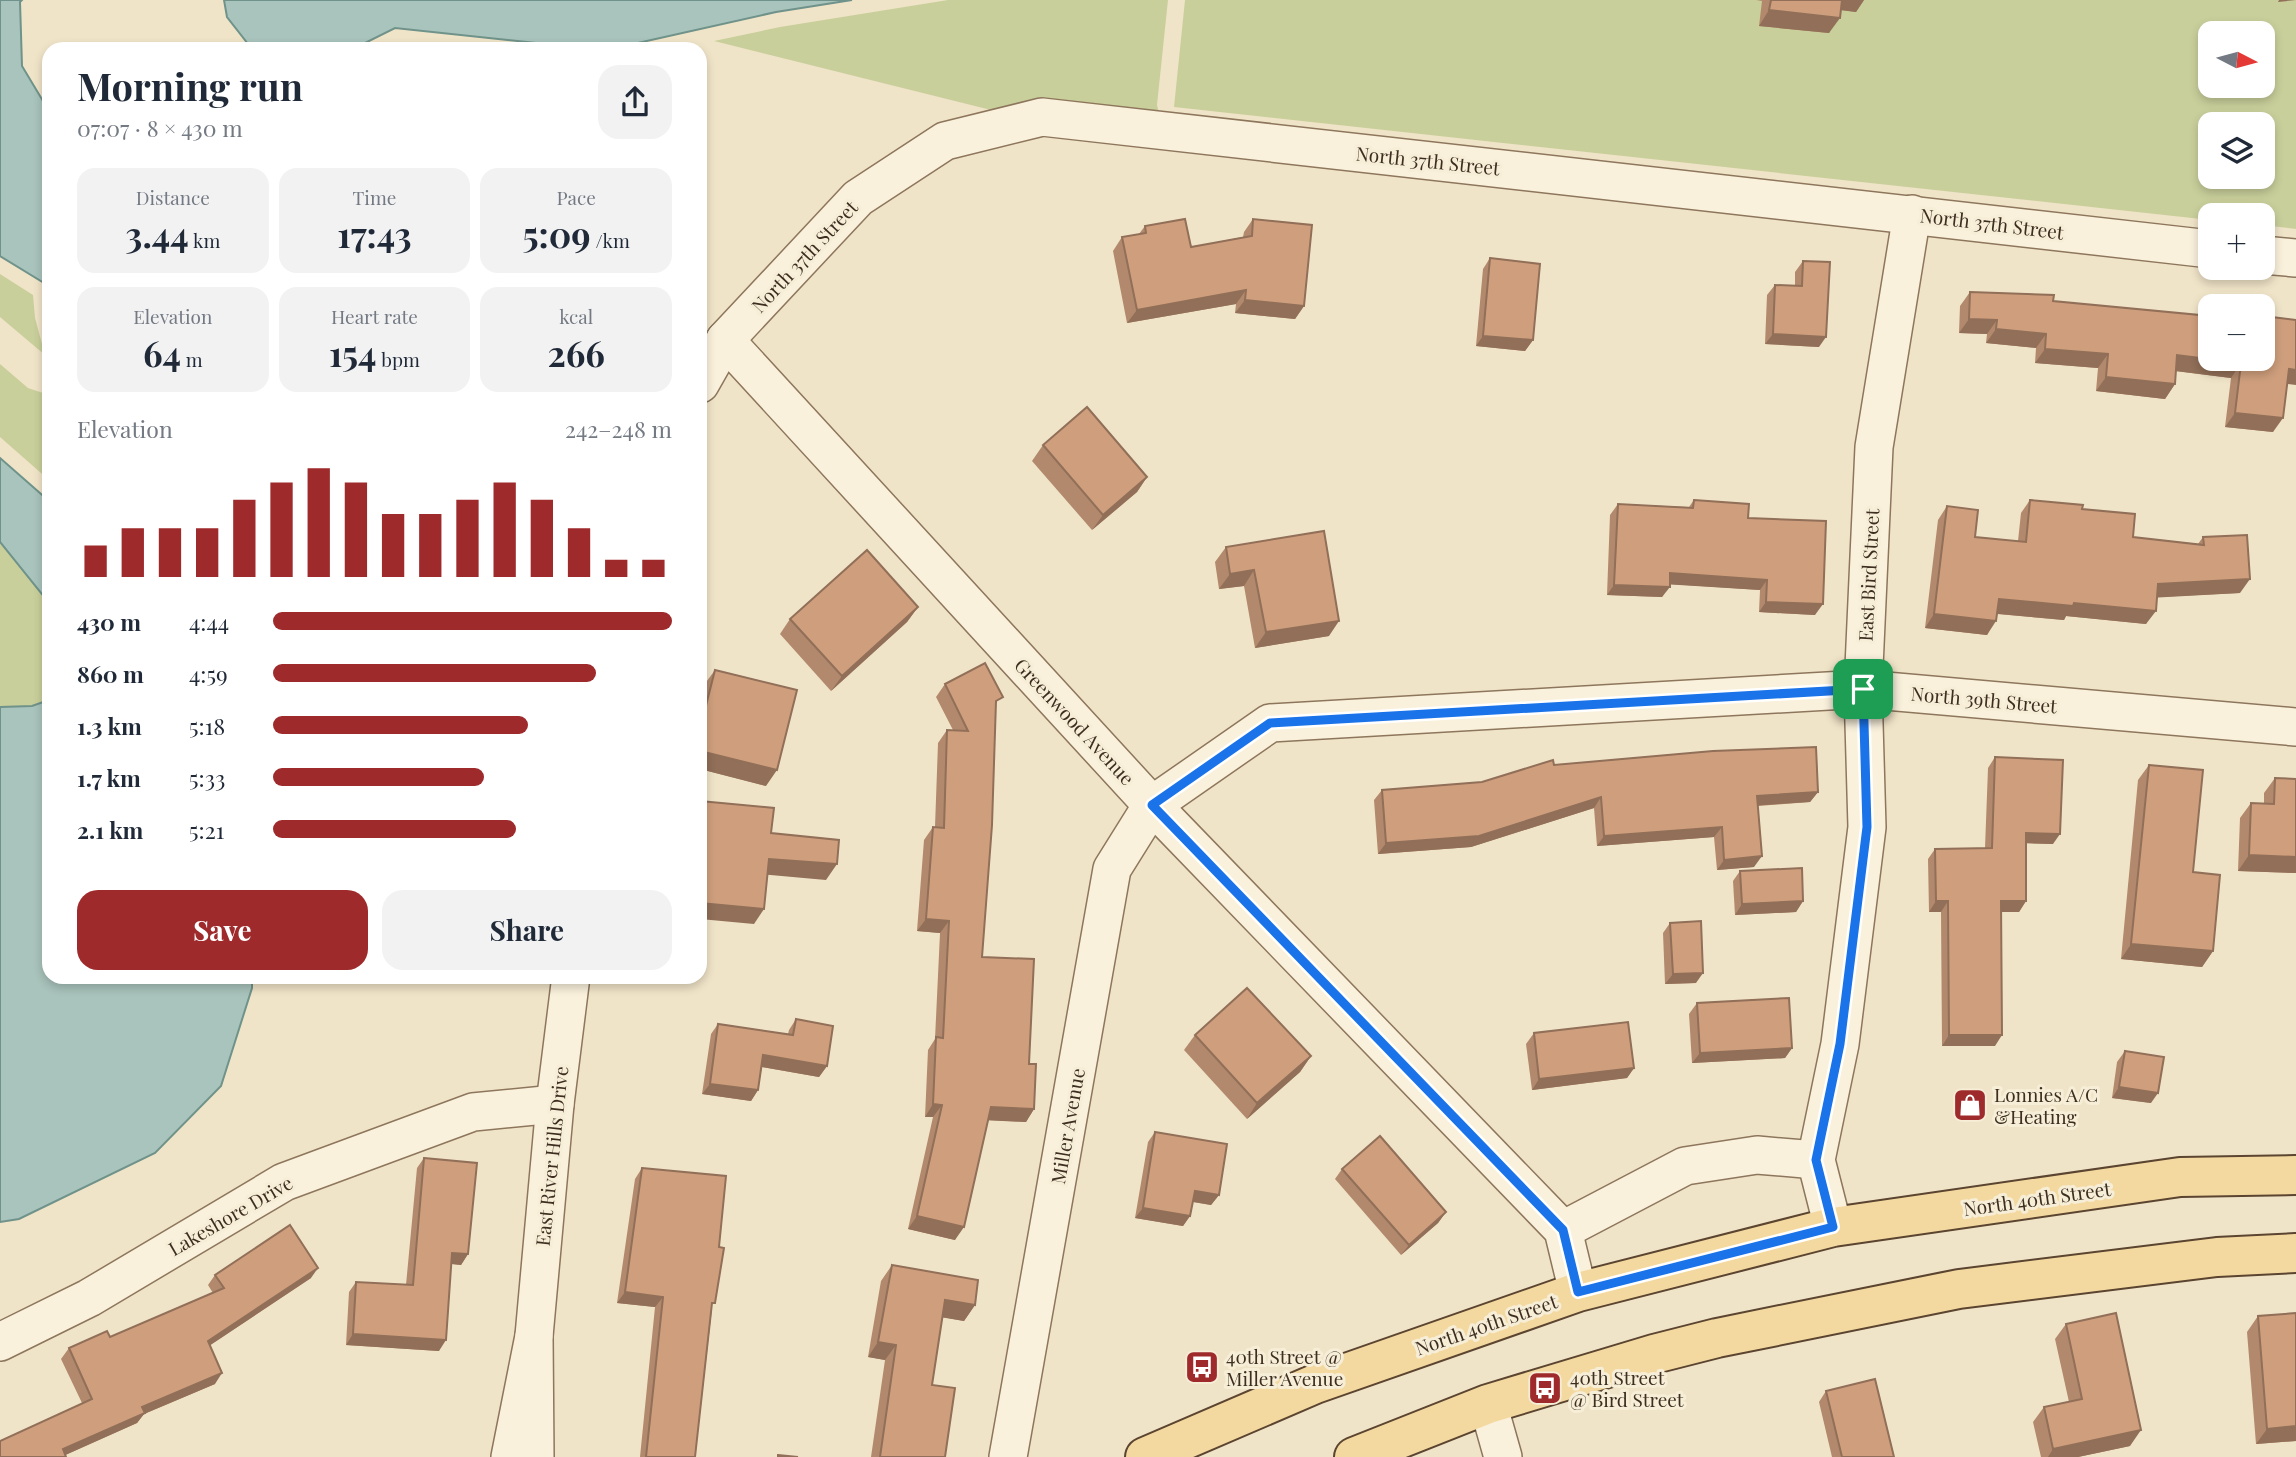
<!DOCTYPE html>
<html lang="en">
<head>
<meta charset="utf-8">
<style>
	body { margin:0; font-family:"Playfair Display",serif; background:#f2f2f3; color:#1f2937; height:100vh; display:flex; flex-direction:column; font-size:26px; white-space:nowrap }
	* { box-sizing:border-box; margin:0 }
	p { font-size:23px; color:#747a83 }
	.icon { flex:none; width:38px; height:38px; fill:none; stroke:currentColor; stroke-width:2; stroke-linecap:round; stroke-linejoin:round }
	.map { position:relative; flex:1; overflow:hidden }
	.side { position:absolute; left:42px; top:42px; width:665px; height:942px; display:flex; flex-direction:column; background:#fff; border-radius:21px; box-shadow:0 4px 10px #0003 }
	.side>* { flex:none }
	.needle { width:46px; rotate:96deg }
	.fabs { position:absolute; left:2198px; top:21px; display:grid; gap:14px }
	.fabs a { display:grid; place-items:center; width:77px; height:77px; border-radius:14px; background:#fff; box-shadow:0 4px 10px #0003; font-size:35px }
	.pin { position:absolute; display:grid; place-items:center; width:60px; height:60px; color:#fff; margin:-30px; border-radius:14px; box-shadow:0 4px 10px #0006 }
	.round { display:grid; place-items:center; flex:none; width:74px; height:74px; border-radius:21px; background:#f2f2f3 }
	.summary { display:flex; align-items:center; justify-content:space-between; height:119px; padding:0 35px }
	h1 { font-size:38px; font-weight:700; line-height:52px }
	.figures { display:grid; grid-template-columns:repeat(3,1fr); gap:10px; height:119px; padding:7px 35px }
	.figures div { display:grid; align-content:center; border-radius:18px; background:#f2f2f3; text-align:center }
	.figures b { font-size:35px; font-weight:700 }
	.figures small { font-size:19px; font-weight:400 }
	.figures p { font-size:19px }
	.chart { height:196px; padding:14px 35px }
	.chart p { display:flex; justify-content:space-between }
	.chart svg { width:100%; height:126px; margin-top:7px; stroke:#9e2a2b; stroke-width:6 }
	.primary-button { display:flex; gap:14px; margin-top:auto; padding:14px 35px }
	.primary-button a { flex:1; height:80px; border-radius:21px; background:#9e2a2b; color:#fff; font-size:28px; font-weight:700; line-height:80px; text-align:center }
	.primary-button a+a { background:#f2f2f3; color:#1f2937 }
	ul { padding:0 35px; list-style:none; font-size:23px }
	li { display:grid; grid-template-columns:112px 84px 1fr; align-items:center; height:52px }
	li i { height:18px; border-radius:9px; background:#9e2a2b }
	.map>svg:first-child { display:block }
	.green { fill:#c9cf9b; fill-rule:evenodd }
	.water { fill:#a9c4bc; stroke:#6f938a; stroke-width:2 }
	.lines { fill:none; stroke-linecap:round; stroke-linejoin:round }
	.minor-casing { stroke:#8d765c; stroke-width:40 }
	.major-casing { stroke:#5b4430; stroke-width:42 }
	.minor { stroke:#faf1dc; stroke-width:37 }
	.major { stroke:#f3d9a0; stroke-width:38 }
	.wall { fill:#b2896c }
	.shaded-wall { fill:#916f58 }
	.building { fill:#cf9f7d; stroke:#916f58; stroke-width:2 }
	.route-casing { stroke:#fff; stroke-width:14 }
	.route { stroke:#1a73e8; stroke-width:9 }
	.labels { text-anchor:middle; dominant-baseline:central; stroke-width:6; stroke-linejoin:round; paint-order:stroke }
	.street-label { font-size:19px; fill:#3d2e20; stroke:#f7eed8 }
	.poi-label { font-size:19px; fill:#3d2e20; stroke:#f7eed8; text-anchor:start }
</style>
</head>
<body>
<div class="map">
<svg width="2296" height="1457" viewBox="0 0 2296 1457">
	<rect width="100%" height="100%" fill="#f0e4c8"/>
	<g class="green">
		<path d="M948 0H1168L1157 105 1159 113 995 111 714 41 780 27Z"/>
		<path d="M1185 0H2296V229L2263 225V215H2210V220L1174 107ZM2210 33H2263V86H2210ZM2210 124H2263V177H2210Z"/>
		<path d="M0 274 33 295 35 318 45 355 0 317Z"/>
		<path d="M0 364 28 388 49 395V480L0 437Z"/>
		<path d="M0 542 49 603V700L32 706 0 707Z"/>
	</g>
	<g class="water">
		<path d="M0 0H22L20 2 22 66 49 111V286L0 256Z"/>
		<path d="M224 0H852L776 12 611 49H593L395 28 353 49H252L227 17Z"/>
		<path d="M0 458 49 501V603L0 542Z"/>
		<path d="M49 700V976L252 977V988L221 1086 155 1153 19 1219 0 1222V707L32 706Z"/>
	</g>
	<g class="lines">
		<g class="minor-casing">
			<g id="minor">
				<path d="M2263 255 2296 258"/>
				<path d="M725 340 1152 805 1563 1230 1578 1292"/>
				<path d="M700 384 725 340 858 198 945 141 1042 117 2210 249"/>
				<path d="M1833 1227 1816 1160 1840 1044 1867 827 1863 689 1874 447 1912 214"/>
				<path d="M1563 1230 1685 1166 1757 1155 1816 1160"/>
				<path d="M534 1336 555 1104 571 976"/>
				<path d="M0 1342 89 1298 284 1182 473 1112 555 1104"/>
				<path d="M1488 1404 1503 1457"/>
				<path d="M510 1457 534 1336 535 1457"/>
				<path d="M1008 1457 1112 869 1152 805 1270 723 1863 689 2296 727"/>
			</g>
		</g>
		<g class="major-casing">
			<g id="major">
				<path d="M1145 1457 1315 1384 1578 1292 1833 1227 2180 1177 2296 1175"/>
				<path d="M1354 1457 1488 1404 1654 1354 1717 1338 1959 1289 2217 1257 2296 1253"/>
			</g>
		</g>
		<use href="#minor" class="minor"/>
		<use href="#major" class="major"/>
	</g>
	<g class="wall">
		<path d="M1756 0H1864L1856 12 1841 10 1829 33 1759 26 1762 1Z"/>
		<path d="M1253 219 1304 306 1295 319 1235 313 1236 304 1127 323 1113 251 1122 237 1139 234 1145 226 1191 247 1243 237 1244 232Z"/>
		<path d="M1490 258 1533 340 1525 351 1476 346 1483 269Z"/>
		<path d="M1803 261 1819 347 1765 344 1767 295 1775 285 1795 286V272Z"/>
		<path d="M1970 292 2053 301 2263 359 2287 384 2273 432 2225 427 2231 378 2176 371 2175 384 2165 399 2096 391 2098 368 2035 363 2036 348 1986 343 1987 334 1959 333 1960 306Z"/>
		<path d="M1043 445 1147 477 1137 492 1092 530 1032 461Z"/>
		<path d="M1694 500 1748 518 1815 615 1759 612 1760 590 1670 584 1662 597 1607 595 1610 515 1618 504 1689 507Z"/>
		<path d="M2030 500 2082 509 2133 537 2198 544 2203 537 2240 593 2157 597 2146 624 2066 616 2064 620 1997 614 1987 635 1925 628 1938 520 1947 506 1975 537 2018 541 2021 513Z"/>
		<path d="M1324 531 1329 636 1255 648 1244 586 1219 589 1215 562 1226 547Z"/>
		<path d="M918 607 907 622 831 691 780 634 790 619Z"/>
		<path d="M715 670 766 786 700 769V701L704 685Z"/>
		<path d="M945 684 996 707 982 957 1029 1064 1034 1109 1026 1122 988 1120 955 1240 908 1229 933 1117H925L928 1050 935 1039 940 933 917 931 924 840 933 827H935L938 743 947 730H953L936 697Z"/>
		<path d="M1995 757 2053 844 2026 843V901L2019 912H2001L1995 1046H1942L1941 912H1929L1928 859 1935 849 1985 848 1988 768Z"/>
		<path d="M1554 765 1818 792 1810 802 1758 806 1754 867 1717 870 1714 837 1597 846 1594 808 1471 847 1378 854 1374 800 1382 790 1482 782Z"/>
		<path d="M2149 765 2193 872 2213 951 2202 967 2121 959 2138 780Z"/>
		<path d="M2275 778 2296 779V873L2238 871 2240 818 2251 803H2264V793Z"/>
		<path d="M1740 871 1803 901 1796 912 1735 915 1733 881Z"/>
		<path d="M1670 923 1696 983 1665 984 1663 933Z"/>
		<path d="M1697 1003 1792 1048 1785 1058 1692 1063 1689 1014Z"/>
		<path d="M796 1019 827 1066 819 1077 762 1067 758 1090 751 1101 702 1094 711 1034 718 1024 788 1034 789 1030Z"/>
		<path d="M1534 1033 1634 1068 1627 1078 1532 1090 1526 1044Z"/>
		<path d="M1195 1035 1311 1056 1300 1072 1247 1119 1184 1050Z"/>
		<path d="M2125 1051 2151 1103 2112 1098 2117 1062Z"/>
		<path d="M1155 1132 1219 1195 1211 1205 1193 1202 1190 1216 1183 1226 1135 1218 1148 1142Z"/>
		<path d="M424 1158 468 1254 461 1265 451 1264 439 1351 346 1345 349 1292 356 1282 406 1285 417 1168Z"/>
		<path d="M642 1168 712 1309 695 1457H640L655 1307 617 1303 635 1179Z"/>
		<path d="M1342 1169 1446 1212 1438 1223 1401 1255 1335 1179Z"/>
		<path d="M892 1265 975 1305 964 1321 942 1317 932 1385 945 1457H871L885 1360 868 1357 881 1281Z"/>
		<path d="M215 1275 311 1278 210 1345 215 1384 144 1414 137 1423 65 1455 0 1457 82 1403 61 1359 69 1348 110 1337 213 1293 208 1285Z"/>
		<path d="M2258 1316 2296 1441 2256 1444 2247 1332Z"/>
		<path d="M2066 1324 2130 1446 2078 1457H2041L2033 1422 2044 1407 2069 1402 2055 1339Z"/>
		<path d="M1826 1391 1894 1457H1832L1819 1402Z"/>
	</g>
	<g class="shaded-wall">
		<path d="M1839 0H1864L1856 12 1832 9Z"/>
		<path d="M2279 0H2296L2278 2Z"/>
		<path d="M1769 10 1840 18 1829 33 1759 26Z"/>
		<path d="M1246 290 1236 304 1127 323 1137 310Z"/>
		<path d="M1245 300 1304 306 1295 319 1235 313Z"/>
		<path d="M1969 319 1997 320 1987 334 1959 333Z"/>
		<path d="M1996 329 2046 334 2036 348 1986 343Z"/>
		<path d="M1773 334 1826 337 1819 347 1765 344Z"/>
		<path d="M1483 336 1533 340 1525 351 1476 346Z"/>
		<path d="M2045 349 2108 354 2098 368 2035 363Z"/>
		<path d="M2177 355 2241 363 2231 378 2167 370Z"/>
		<path d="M2289 369 2296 370V385L2279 383Z"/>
		<path d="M2106 377 2175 384 2165 399 2096 391Z"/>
		<path d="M2235 413 2283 418 2273 432 2225 427Z"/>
		<path d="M1147 477 1137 492 1092 530 1103 515Z"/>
		<path d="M1254 570 1244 586 1219 589 1230 574Z"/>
		<path d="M1670 573 1767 580 1760 590 1663 584Z"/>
		<path d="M2250 579 2240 593 2149 598 2158 584Z"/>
		<path d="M1614 585 1670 587 1662 597 1607 595Z"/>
		<path d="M1999 599 2074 603 2156 611 2146 624 2066 616 2064 620 1989 613Z"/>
		<path d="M1766 602 1823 604 1815 615 1759 612Z"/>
		<path d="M918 607 907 622 831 691 842 676Z"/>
		<path d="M1934 614 1996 621 1987 635 1925 628Z"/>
		<path d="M1339 621 1329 636 1255 648 1266 632Z"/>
		<path d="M700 751 777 770 766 786 700 769Z"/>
		<path d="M1818 792 1810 802 1749 806 1757 796Z"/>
		<path d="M1601 797 1594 808 1471 847 1378 854 1386 843Z"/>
		<path d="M1722 827 1714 837 1597 846 1604 836Z"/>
		<path d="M2026 833 2060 834 2053 844 2019 843Z"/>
		<path d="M2249 855 2296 857V873L2238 871Z"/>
		<path d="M1762 856 1754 867 1717 870 1724 860Z"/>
		<path d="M769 859 837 864 826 880 758 874Z"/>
		<path d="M1803 901 1796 912 1735 915 1742 904Z"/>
		<path d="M1936 901H1948L1941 912H1929Z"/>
		<path d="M2001 901H2026L2019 912H1993Z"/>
		<path d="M700 903 764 909 754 924 700 919Z"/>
		<path d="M926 919 949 921 940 933 917 931Z"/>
		<path d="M2131 944 2213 951 2202 967 2121 959Z"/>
		<path d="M1703 973 1696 983 1665 984 1673 974Z"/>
		<path d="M1949 1035H2002L1995 1046H1942Z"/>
		<path d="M1792 1048 1785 1058 1692 1063 1700 1053Z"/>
		<path d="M763 1055 827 1066 819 1077 756 1066Z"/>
		<path d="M1311 1056 1300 1072 1247 1119 1257 1103Z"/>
		<path d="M1634 1068 1627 1078 1532 1090 1539 1079Z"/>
		<path d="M710 1084 758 1090 751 1101 702 1094Z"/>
		<path d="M2119 1087 2158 1093 2151 1103 2112 1098Z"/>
		<path d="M933 1104 942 1105 933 1117H925Z"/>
		<path d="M991 1107 1034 1109 1026 1122 982 1120Z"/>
		<path d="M1195 1191 1219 1195 1211 1205 1188 1201Z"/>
		<path d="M1143 1208 1190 1216 1183 1226 1135 1218Z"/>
		<path d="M1446 1212 1438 1223 1401 1255 1409 1245Z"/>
		<path d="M917 1216 964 1227 955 1240 908 1229Z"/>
		<path d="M452 1253 468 1254 461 1265 444 1263Z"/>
		<path d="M318 1268 311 1278 200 1352 208 1341Z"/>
		<path d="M625 1292 663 1297 655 1307 617 1303Z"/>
		<path d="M945 1300 975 1305 964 1321 934 1316Z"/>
		<path d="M353 1334 446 1340 439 1351 346 1345Z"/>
		<path d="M878 1342 896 1345 885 1360 868 1357Z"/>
		<path d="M222 1373 215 1384 144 1414 137 1423 61 1457 63 1449 142 1407Z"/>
		<path d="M2296 1426V1441L2256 1444 2267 1429Z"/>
		<path d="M2141 1430 2130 1446 2078 1457H2048L2053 1449Z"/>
	</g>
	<g class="building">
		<path d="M1771 0H1842L1840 18 1769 10Z"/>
		<path d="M1185 219 1191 247 1252 236 1253 219 1312 225 1304 306 1245 300 1246 290 1137 310 1122 237 1146 233 1145 226Z"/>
		<path d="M1490 258 1540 264 1533 340 1483 336Z"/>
		<path d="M1803 261 1830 262 1826 337 1773 334 1775 285 1802 286Z"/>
		<path d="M1970 292 2054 295 2053 301 2210 316V359H2263V316L2296 320V370L2289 369 2283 418 2235 413 2241 363 2177 355 2175 384 2106 377 2108 354 2045 349 2046 334 1996 329 1997 320 1969 319Z"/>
		<path d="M1087 407 1147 477 1103 515 1043 445Z"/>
		<path d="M1694 500 1749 504 1748 518 1826 521 1823 604 1766 602 1767 580 1670 573V587L1614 585 1618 504 1693 508Z"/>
		<path d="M2030 500 2083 505 2082 509 2135 514 2133 537 2204 545 2203 537 2247 535 2250 579 2158 584 2156 611 2074 603 2073 606 1999 599 1996 621 1934 614 1947 506 1978 510 1975 537 2026 542Z"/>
		<path d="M1324 531 1339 621 1266 632 1254 570 1230 574 1226 547Z"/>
		<path d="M867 550 918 607 842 676 790 619Z"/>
		<path d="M985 663 1003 697 996 701 992 825 982 957 1034 959 1029 1064H1036L1034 1109 991 1107 964 1227 917 1216 942 1105 933 1104 936 1037 943 1038 949 921 926 919 933 827 944 828 947 730 968 731 945 684Z"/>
		<path d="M715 670 797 690 777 770 700 751V729Z"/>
		<path d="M1816 747 1818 792 1757 796 1762 856 1724 860 1722 827 1604 836 1601 797 1479 836 1386 843 1382 790 1482 782 1553 760 1554 765 1713 751Z"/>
		<path d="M1995 757 2063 760 2060 834 2026 833V901H2001L2002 1035H1949L1948 901H1936L1935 849 1992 848Z"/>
		<path d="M2149 765 2203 770 2193 872 2220 875 2213 951 2131 944Z"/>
		<path d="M2275 778 2296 779V857L2249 855 2251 803 2274 804Z"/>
		<path d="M700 801 774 808 771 833 839 840 837 864 769 859 764 909 700 903Z"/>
		<path d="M1802 868 1803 901 1742 904 1740 871Z"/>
		<path d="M1701 921 1703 973 1673 974 1670 923Z"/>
		<path d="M1247 988 1311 1056 1257 1103 1195 1035Z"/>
		<path d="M1789 998 1792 1048 1700 1053 1697 1003Z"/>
		<path d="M796 1019 833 1026 827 1066 763 1055 758 1090 710 1084 718 1024 793 1035Z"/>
		<path d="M1628 1022 1634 1068 1539 1079 1534 1033Z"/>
		<path d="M2125 1051 2164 1057 2158 1093 2119 1087Z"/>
		<path d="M1155 1132 1227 1144 1219 1195 1195 1191 1190 1216 1143 1208Z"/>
		<path d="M1380 1136 1446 1212 1409 1245 1342 1169Z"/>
		<path d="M424 1158 477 1163 468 1254 452 1253 446 1340 353 1334 356 1282 413 1285Z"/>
		<path d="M642 1168 726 1176 719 1247 724 1248 715 1303H712L695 1457H646L663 1297 625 1292Z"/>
		<path d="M290 1225 318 1268 208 1341 222 1373 142 1407 145 1413 63 1449 66 1457H0V1441L92 1399 69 1348 107 1331 110 1337 224 1288 215 1275Z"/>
		<path d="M892 1265 978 1280 975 1305 945 1300 932 1385 955 1388 945 1457H880L896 1345 878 1342Z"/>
		<path d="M2116 1313 2141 1430 2053 1449 2044 1407 2082 1399 2066 1324Z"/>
		<path d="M2296 1313V1426L2267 1429 2258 1316Z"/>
		<path d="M1875 1379 1894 1457H1842L1826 1391Z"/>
		<path d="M778 1455 798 1457H778Z"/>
	</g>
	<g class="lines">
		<g class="route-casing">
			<path id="route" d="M1863 689 1867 827 1840 1044 1816 1160 1833 1227 1578 1292 1563 1230 1152 805 1270 723Z"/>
		</g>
		<use href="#route" class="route"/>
	</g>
	<defs>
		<g id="shop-square" transform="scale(1.75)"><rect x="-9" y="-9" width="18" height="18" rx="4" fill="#9e2a2b" stroke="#f7eed8"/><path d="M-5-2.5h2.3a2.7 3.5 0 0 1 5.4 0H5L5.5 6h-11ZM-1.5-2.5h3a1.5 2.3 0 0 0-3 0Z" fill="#fff"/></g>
		<g id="bus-square" transform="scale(1.75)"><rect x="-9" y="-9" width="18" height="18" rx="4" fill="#9e2a2b" stroke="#f7eed8"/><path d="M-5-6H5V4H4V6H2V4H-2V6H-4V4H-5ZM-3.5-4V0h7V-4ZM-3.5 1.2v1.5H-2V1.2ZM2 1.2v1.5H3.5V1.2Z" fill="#fff"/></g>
	</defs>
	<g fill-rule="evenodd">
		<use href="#shop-square" x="1970" y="1105"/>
		<use href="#bus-square" x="1202" y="1367"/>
		<use href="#bus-square" x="1545" y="1388"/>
	</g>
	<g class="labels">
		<g class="street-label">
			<text transform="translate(1428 160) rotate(6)">North 37th Street</text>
			<text transform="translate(1992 223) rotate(7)">North 37th Street</text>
			<text transform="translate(804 256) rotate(-47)">North 37th Street</text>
			<text transform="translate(1868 575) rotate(-87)">East Bird Street</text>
			<text transform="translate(1984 699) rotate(5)">North 39th Street</text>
			<text transform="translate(1075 721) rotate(47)">Greenwood Avenue</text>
			<text transform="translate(1067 1126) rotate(-80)">Miller Avenue</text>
			<text transform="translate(551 1156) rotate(-84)">East River Hills Drive</text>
			<text transform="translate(2037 1198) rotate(-8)">North 40th Street</text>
			<text transform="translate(230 1215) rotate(-30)">Lakeshore Drive</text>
			<text transform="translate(1486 1324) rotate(-19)">North 40th Street</text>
		</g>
		<g class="poi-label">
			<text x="1994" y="1094">Lonnies A/C<tspan x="1994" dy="22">&amp;Heating</tspan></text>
			<text x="1226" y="1356">40th Street @<tspan x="1226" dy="22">Miller Avenue</tspan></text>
			<text x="1570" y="1377">40th Street<tspan x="1570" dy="22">@ Bird Street</tspan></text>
		</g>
	</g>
</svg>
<div class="fabs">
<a><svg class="needle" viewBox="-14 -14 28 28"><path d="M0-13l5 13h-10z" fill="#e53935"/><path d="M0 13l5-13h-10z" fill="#747a83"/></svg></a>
<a><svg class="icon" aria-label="layers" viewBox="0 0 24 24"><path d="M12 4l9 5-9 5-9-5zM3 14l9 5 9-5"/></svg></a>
<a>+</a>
<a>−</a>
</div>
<div class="pin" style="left:1863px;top:689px;background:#1e9e55"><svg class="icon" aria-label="arrive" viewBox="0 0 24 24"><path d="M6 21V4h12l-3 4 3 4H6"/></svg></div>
<section class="side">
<div class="summary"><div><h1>Morning run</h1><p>07:07 · 8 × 430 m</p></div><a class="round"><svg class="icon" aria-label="share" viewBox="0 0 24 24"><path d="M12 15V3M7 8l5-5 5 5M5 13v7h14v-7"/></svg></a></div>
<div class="figures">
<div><p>Distance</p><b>3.44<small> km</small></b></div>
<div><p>Time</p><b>17:43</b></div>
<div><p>Pace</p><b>5:09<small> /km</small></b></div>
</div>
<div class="figures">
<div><p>Elevation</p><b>64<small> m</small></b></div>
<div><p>Heart rate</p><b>154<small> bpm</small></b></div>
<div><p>kcal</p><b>266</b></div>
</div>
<div class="chart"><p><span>Elevation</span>242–248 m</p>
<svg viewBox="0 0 160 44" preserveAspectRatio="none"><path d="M5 44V33M15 44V27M25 44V27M35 44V27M45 44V17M55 44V11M65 44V6M75 44V11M85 44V22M95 44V22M105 44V17M115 44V11M125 44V17M135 44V27M145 44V38M155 44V38"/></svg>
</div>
<ul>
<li><b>430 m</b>4:44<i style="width:100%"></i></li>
<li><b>860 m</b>4:59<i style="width:81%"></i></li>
<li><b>1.3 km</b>5:18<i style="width:64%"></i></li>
<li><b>1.7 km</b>5:33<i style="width:53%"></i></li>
<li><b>2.1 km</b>5:21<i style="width:61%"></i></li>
</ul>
<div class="primary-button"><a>Save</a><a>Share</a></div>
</section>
</div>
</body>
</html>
